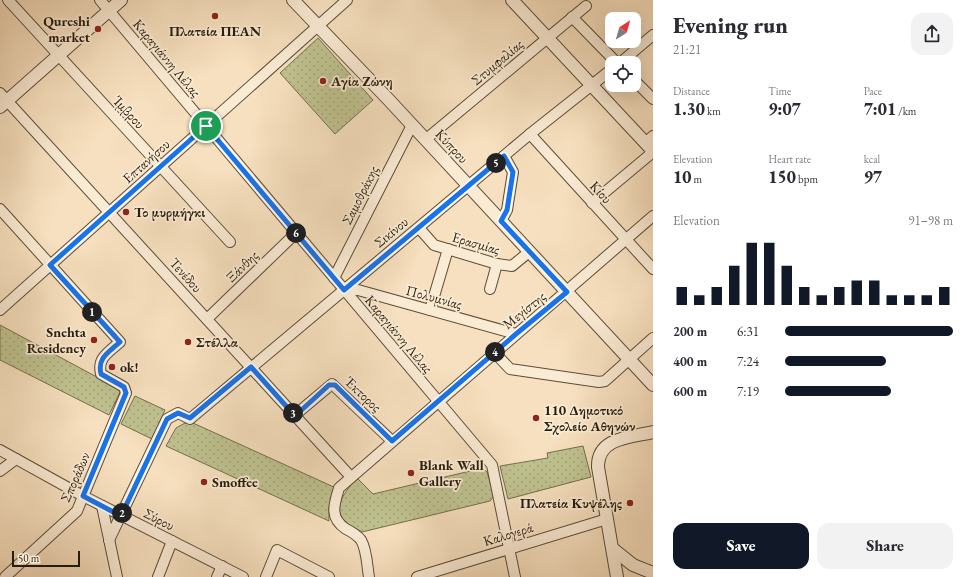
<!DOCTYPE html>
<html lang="en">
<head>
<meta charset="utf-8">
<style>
	body { margin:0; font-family:"EB Garamond",serif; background:#f2f2f3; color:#2b2b33; height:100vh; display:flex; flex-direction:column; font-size:15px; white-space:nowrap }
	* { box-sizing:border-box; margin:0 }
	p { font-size:13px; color:#7c7c81 }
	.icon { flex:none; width:22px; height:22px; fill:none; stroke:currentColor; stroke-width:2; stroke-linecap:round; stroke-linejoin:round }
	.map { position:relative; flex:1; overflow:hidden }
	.panel { display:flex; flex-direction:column; background:#fff; width:320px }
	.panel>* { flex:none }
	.needle { width:26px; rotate:37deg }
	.tools { position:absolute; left:605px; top:12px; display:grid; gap:8px }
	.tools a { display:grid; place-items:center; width:36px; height:36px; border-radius:8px; background:#fff; box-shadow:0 4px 16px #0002; font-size:20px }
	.scale { position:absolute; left:12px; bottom:10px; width:68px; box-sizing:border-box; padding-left:4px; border:2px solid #281c0a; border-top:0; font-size:11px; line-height:14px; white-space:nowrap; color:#281c0a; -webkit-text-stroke:3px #faebd5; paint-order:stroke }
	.pin { position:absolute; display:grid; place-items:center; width:34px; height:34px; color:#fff; margin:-17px; border:2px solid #fff; border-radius:50%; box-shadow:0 1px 4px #0007 }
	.km { position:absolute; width:20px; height:20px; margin:-10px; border-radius:50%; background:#222; color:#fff; font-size:11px; line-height:20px; text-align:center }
	.round { display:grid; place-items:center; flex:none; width:42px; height:42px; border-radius:12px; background:#f2f2f3 }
	.overview { display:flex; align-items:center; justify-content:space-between; height:68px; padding:0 20px }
	h1 { font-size:22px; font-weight:800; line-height:30px }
	.stats { display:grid; grid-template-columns:repeat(3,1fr); gap:6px; height:68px; padding:4px 20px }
	.stats div { display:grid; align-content:center }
	.stats b { font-size:17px; font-weight:800 }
	.stats small { font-size:11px; font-weight:400 }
	.stats p { font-size:11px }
	.chart { height:112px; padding:8px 20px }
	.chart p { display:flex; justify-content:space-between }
	.chart svg { width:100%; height:72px; margin-top:4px; stroke:#111827; stroke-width:6 }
	.button { display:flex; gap:8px; margin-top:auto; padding:8px 20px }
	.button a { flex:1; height:46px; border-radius:12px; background:#111827; color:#fff; font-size:16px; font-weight:800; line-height:46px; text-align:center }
	.button a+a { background:#f2f2f3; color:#2b2b33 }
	ul { padding:0 20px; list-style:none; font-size:13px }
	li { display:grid; grid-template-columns:64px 48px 1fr; align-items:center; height:30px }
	li i { height:10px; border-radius:5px; background:#111827 }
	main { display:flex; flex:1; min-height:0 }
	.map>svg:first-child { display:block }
	.park { fill:url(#park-dots); stroke:#746f4d }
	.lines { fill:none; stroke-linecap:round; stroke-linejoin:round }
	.minor-casing { stroke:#5c4d37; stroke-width:12 }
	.tertiary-casing { stroke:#5c4d37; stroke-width:14 }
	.minor { stroke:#faebd5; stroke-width:10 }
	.tertiary { stroke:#faebd5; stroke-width:12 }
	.route-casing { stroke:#fff; stroke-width:8 }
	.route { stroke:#1a73e8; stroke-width:5 }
	.poi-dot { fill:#8f2418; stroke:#faebd5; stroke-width:1.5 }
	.labels { text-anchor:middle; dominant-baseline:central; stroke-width:3.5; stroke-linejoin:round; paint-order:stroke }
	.poi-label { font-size:14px; font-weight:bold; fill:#281c0a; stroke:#faebd5; text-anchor:start }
	.street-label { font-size:14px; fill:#281c0a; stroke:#faebd5 }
</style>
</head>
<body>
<main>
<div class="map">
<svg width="653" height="577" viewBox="0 0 653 577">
	<defs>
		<pattern id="park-dots" width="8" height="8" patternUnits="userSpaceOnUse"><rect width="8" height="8" fill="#bfc290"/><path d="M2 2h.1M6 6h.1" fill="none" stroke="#a4a67b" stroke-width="1.8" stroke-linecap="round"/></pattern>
	</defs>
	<rect width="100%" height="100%" fill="#f7e0bf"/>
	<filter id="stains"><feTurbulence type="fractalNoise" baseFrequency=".005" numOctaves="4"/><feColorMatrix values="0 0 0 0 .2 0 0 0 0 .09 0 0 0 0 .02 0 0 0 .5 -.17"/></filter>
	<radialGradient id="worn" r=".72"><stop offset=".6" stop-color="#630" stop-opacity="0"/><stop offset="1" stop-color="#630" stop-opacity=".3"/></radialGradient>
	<g class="park">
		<path d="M318 38 373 100 335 134 280 73Z"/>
		<path d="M0 325 121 390 109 415 0 360Z"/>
		<path d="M135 396 165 410 152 439 121 424Z"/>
		<path d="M185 423H193L336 488 329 508V521L166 446 176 428Z"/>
		<path d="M583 446 591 477 508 499 500 466 548 458 547 453Z"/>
		<path d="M483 468 487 472 494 496 490 501 362 532C357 529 350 526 345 522 330 509 347 489 357 478L373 494Z"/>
	</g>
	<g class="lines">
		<g class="minor-casing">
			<g id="minor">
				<path d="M8 0 230 242"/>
				<path d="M100 0 492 465 515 577"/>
				<path d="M572 17 617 63"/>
				<path d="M620 63 653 35"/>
				<path d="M634 80 653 99"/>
				<path d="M0 93 351 477"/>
				<path d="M530 134 653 269"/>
				<path d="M425 140 586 6"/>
				<path d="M645 143 653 136"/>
				<path d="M592 203 653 152"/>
				<path d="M0 209 120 342C108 353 97 358 101 374L124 387 126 393 77 511 5 577"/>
				<path d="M501 221 507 210 513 172 504 156"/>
				<path d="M419 228 434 245 497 264 512 266 529 252"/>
				<path d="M334 278 412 125"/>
				<path d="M490 289 497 264"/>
				<path d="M344 290H358L516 334"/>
				<path d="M0 310 347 0"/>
				<path d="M430 310 448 249"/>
				<path d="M207 319 296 233"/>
				<path d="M494 352 510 369 599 382 605 381 653 338"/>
				<path d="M295 415 332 384 392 441"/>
				<path d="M0 450 83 496 243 577"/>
				<path d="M0 471 16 459"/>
				<path d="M102 506 117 577"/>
				<path d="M109 540 167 419 178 413 190 419 530 134 612 69"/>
				<path d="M158 577 172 541"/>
				<path d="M217 577 222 566"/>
				<path d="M266 577 277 550 329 577"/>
				<path d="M369 577C367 566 367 550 361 540 357 535 352 532 346 529 329 518 334 504 339 488L653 216"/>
				<path d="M417 577 607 519"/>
			</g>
		</g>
		<g class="tertiary-casing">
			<g id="tertiary">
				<path d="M293 0 388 99 653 385"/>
				<path d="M512 0 653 151"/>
				<path d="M0 107 121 0"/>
				<path d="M613 549 633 565 653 573"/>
				<path d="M617 577 598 467C597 437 632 437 653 432"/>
			</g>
		</g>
		<use href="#minor" class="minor"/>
		<use href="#tertiary" class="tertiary"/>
	</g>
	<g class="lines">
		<g class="route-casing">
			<path id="route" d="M206 126 344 290 504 156 513 172 507 210 501 221 567 292 516 334 392 441 335 385H329L295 416 251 367 190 418 178 413 167 419 121 516 83 496 126 393 124 387 101 374C97 358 108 353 120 342L50 265Z"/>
		</g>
		<use href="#route" class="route"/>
	</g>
	<g class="poi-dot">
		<circle cx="215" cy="16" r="4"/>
		<circle cx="98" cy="29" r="4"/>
		<circle cx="323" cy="81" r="4"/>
		<circle cx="126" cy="212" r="4"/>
		<circle cx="94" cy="340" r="4"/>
		<circle cx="188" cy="342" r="4"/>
		<circle cx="112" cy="367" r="4"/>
		<circle cx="536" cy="418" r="4"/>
		<circle cx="411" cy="473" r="4"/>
		<circle cx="204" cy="482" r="4"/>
		<circle cx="630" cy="503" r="4"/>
	</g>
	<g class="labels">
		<g class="poi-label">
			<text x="90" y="21" text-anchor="end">Qureshi<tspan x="90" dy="16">market</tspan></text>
			<text x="215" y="31" text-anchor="middle">Πλατεία ΠΕΑΝ</text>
			<text x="331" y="81">Αγία Ζώνη</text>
			<text x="134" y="212">Το μυρμήγκι</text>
			<text x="86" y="332" text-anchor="end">Snehta<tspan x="86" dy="16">Residency</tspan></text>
			<text x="196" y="342">Στέλλα</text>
			<text x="120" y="367">ok!</text>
			<text x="544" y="410">110 Δημοτικό<tspan x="544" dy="16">Σχολείο Αθηνών</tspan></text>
			<text x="419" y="465">Blank Wall<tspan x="419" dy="16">Gallery</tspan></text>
			<text x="212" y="482">Smoffee</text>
			<text x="622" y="503" text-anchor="end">Πλατεία Κυψέλης</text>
		</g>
		<g class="street-label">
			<text transform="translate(167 58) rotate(50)">Καραγιάννη Λέλας</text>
			<text transform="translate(497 62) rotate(-40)">Στυμφαλίας</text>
			<text transform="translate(129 112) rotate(47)">Ίμβρου</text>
			<text transform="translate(452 146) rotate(47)">Κύπρου</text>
			<text transform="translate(146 161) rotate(-42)">Επτανήσου</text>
			<text transform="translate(601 192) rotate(47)">Κίου</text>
			<text transform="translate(360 195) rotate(-63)">Σαμοθράκης</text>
			<text transform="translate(391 232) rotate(-40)">Σικίνου</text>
			<text transform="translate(476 243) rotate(16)">Ερασμίας</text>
			<text transform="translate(242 266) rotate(-44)">Ξάνθης</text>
			<text transform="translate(186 275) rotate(48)">Τενέδου</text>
			<text transform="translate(434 297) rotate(15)">Πολυμνίας</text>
			<text transform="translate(524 310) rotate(-39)">Μεγίστης</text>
			<text transform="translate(399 334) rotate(50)">Καραγιάννη Λέλας</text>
			<text transform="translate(363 394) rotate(43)">Έκτορος</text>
			<text transform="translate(75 477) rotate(-66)">Σποράδων</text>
			<text transform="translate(159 519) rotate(27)">Σύρου</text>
			<text transform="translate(508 534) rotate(-17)">Καλογερά</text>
		</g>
	</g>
	<rect width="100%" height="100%" filter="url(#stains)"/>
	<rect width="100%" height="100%" fill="url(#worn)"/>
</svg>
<div class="tools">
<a><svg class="needle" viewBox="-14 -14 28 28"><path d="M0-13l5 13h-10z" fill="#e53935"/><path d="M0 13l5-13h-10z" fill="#7c7c81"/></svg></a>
<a><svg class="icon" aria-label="locate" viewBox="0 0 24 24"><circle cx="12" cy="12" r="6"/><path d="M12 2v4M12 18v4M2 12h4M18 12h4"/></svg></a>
</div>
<div class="scale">50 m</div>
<div class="pin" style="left:206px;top:126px;background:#1e9e55"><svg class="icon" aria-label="arrive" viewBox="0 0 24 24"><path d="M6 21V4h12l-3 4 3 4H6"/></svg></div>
<b class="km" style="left:92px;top:312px">1</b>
<b class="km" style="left:122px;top:513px">2</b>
<b class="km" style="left:293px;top:413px">3</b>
<b class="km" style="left:495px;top:352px">4</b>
<b class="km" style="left:496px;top:163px">5</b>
<b class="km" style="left:296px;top:233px">6</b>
</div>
<section class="panel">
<div class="overview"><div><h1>Evening run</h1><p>21:21</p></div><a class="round"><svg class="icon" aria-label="share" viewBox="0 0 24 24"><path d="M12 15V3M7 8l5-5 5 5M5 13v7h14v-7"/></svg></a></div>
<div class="stats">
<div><p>Distance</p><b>1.30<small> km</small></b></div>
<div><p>Time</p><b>9:07</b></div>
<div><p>Pace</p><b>7:01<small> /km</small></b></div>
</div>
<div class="stats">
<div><p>Elevation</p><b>10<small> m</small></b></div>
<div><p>Heart rate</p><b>150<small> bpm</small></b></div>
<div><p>kcal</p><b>97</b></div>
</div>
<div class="chart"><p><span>Elevation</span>91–98 m</p>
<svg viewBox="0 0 160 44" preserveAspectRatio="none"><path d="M5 44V33M15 44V38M25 44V33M35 44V20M45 44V6M55 44V6M65 44V20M75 44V33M85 44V38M95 44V33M105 44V29M115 44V29M125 44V38M135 44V38M145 44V38M155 44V33"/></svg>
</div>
<ul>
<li><b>200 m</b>6:31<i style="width:100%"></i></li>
<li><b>400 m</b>7:24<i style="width:60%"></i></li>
<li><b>600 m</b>7:19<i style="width:63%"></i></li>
</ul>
<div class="button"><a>Save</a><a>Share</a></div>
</section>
</main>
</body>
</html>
